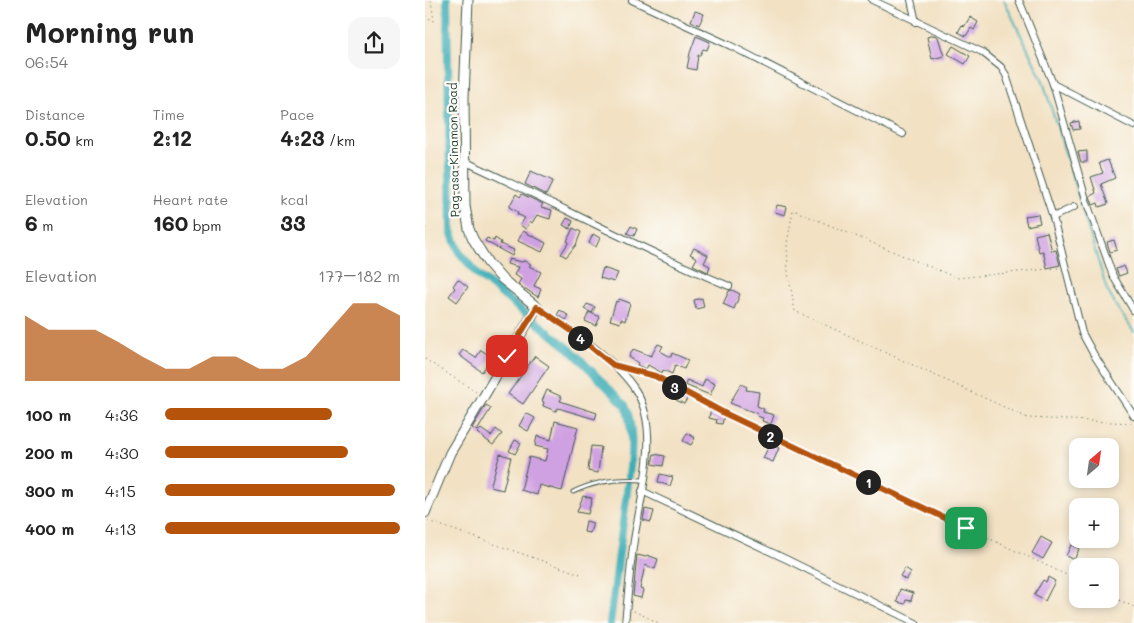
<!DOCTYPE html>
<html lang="en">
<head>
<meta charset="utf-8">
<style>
	body { margin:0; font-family:Mali,sans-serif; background:#f6f6f6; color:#222; height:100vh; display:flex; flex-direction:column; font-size:19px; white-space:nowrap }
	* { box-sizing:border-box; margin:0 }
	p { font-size:16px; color:#767676 }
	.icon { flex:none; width:28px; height:28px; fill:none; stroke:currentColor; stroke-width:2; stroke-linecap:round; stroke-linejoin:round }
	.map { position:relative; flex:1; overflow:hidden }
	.sheet { display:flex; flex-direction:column; background:#fff; width:425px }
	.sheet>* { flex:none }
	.needle { width:32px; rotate:29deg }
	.fabs { position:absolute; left:644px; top:438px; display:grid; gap:10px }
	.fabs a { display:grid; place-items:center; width:50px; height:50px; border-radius:10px; background:#fff; box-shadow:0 2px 8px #0003; font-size:25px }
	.pin { position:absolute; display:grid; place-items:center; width:42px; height:42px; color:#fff; margin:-21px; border-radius:10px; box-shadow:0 2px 8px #0006 }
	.km { position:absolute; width:25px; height:25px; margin:-12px; border-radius:50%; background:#222; color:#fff; font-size:14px; line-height:25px; text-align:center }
	.round { display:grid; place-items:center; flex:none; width:52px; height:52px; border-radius:15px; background:#f6f6f6 }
	.summary { display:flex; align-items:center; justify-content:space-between; height:85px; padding:0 25px }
	h1 { font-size:28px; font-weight:700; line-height:38px }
	.metrics { display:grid; grid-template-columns:repeat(3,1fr); gap:8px; height:85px; padding:5px 25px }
	.metrics div { display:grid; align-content:center }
	.metrics b { font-size:21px; font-weight:700 }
	.metrics small { font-size:14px; font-weight:400 }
	.metrics p { font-size:14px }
	.chart { height:140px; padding:10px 25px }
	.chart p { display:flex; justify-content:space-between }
	.chart svg { width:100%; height:90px; margin-top:5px; fill:#b45309; opacity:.7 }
	ul { padding:0 25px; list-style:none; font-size:16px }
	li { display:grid; grid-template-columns:80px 60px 1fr; align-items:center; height:38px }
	li i { height:12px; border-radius:6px; background:#b45309 }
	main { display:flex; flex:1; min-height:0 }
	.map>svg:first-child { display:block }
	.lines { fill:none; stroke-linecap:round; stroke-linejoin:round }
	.stream { stroke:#3daeb7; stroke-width:2 }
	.canal { stroke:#3daeb7; stroke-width:8 }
	.building { fill:#d0a1e2 }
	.lane-casing { stroke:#3f5649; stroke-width:5 }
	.street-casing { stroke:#3f5649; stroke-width:8 }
	.secondary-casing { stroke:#3f5649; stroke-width:11 }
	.path { stroke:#3f5649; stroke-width:1; stroke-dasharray:1 4; stroke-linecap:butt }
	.lane { stroke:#fff; stroke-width:3 }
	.street { stroke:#fff; stroke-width:6 }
	.secondary { stroke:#fff; stroke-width:9 }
	.route-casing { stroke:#fff; stroke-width:10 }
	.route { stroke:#b45309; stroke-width:6 }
	.labels { text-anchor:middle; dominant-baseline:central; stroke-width:4.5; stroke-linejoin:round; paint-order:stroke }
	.street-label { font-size:12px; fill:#1f3d34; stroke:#fdfcf7 }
</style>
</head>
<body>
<main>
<section class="sheet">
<div class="summary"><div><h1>Morning run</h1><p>06:54</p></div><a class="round"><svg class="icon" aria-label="share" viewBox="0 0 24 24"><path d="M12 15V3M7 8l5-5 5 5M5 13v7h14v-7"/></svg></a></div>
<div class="metrics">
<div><p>Distance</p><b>0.50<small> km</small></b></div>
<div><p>Time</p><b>2:12</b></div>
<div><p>Pace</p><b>4:23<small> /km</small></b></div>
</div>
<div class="metrics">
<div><p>Elevation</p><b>6<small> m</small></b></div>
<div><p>Heart rate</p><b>160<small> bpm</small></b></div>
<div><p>kcal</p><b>33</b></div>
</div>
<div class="chart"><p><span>Elevation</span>177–182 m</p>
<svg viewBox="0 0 160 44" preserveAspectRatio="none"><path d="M0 44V12L10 19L20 19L30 19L40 25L50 32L60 38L70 38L80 32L90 32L100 38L110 38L120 32L130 19L140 6L150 6L160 12V44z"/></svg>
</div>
<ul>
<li><b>100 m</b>4:36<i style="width:71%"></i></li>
<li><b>200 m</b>4:30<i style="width:78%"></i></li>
<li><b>300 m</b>4:15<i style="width:98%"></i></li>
<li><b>400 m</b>4:13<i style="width:100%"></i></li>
</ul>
</section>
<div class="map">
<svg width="709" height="623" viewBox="0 0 709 623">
	<rect width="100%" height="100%" fill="#fdfcf7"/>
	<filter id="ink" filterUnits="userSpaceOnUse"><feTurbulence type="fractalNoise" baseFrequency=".02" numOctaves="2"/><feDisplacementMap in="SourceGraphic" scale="10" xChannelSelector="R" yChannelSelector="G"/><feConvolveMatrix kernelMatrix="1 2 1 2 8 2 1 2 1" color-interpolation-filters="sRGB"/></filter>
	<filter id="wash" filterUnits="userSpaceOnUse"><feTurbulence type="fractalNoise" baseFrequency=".0096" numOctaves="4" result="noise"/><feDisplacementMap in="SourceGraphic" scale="20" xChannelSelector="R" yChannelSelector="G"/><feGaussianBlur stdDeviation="1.12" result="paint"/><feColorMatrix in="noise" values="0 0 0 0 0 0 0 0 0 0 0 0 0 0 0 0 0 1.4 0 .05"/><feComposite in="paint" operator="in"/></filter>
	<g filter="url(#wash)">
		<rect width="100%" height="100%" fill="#f2e1c3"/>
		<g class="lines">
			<path class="stream" d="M579 0 618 81 682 290 691 306 709 332"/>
			<g class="canal">
				<path d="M22 0 26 231 34 252 53 275 101 314"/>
				<path d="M110 321 147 351 200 405C209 426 207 453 204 476"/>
				<path d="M185 623 203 484"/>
			</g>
		</g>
		<g id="blocks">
			<g class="building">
				<path d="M270 11 279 14 274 25 266 21Z"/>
				<path d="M545 17 553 22 549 30 546 28 541 36 533 32 537 25 539 27Z"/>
				<path d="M509 35 513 37 519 56 507 59 502 37Z"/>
				<path d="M271 36 285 42 282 50 278 49 275 55H273L271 70 262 68 265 53Z"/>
				<path d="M528 46 545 56 540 64 523 54Z"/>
				<path d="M654 121 655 129 648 130 646 123Z"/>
				<path d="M662 151V162H656L653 152Z"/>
				<path d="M683 160 690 178 676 184 683 204 674 207 673 203 668 205 665 196 671 193 666 177 678 173 674 163Z"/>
				<path d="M106 171 128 181 121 195 100 184Z"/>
				<path d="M91 194 95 197 97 194 118 204 116 207 127 210 125 219 112 215 107 223 105 221 101 229 95 225 100 218 92 214 93 212 84 207Z"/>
				<path d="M352 205 362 207 360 215 350 212Z"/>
				<path d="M613 214 615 223 602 226 600 216Z"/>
				<path d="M142 218 148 221 145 229 138 225Z"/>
				<path d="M206 226 212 229 209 236 202 233Z"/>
				<path d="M148 228 156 232 151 245 141 257 136 254 144 242 142 241Z"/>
				<path d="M98 231 121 243 117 252 93 241Z"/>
				<path d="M622 232 627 251 631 250 635 265 622 268 618 251 614 252 610 235Z"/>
				<path d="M168 234 175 238 171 247 164 243Z"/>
				<path d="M62 238 69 241 70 238 76 242 75 244 89 250 87 256 60 241Z"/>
				<path d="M689 240 692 250 685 252 682 242Z"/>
				<path d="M269 248 283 255 279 263 285 266 283 272 268 265 272 258 265 254Z"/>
				<path d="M84 259 96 262 100 261 106 264 104 266 116 272 109 286 116 289 113 297 93 284 96 279 89 275 93 267 82 264Z"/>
				<path d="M699 266 702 273 694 276 691 269Z"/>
				<path d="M178 268 193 273 189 282 175 278Z"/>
				<path d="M33 279 43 287 32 302 24 296 30 288 28 286Z"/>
				<path d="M307 290 315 294 309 309 298 304 304 291Z"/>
				<path d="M277 298 279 307 271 309 269 300Z"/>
				<path d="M194 299 205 303 200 321 196 319 195 323 185 320 191 301 193 302Z"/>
				<path d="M162 304 170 307 167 313 159 309Z"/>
				<path d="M135 310 144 316 141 320 132 315Z"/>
				<path d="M164 312 175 317 171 326 160 321Z"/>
				<path d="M233 344 238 346 235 351 246 357 247 353 263 360 259 369 250 365 247 374 238 370 237 373 223 365 221 369 212 365 213 363 204 357 208 349 226 356Z"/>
				<path d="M38 350 51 358 56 350 67 357 57 372 34 355Z"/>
				<path d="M110 356 124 366 98 404 83 394Z"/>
				<path d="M280 379 290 384 285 395 260 385 262 380 277 387Z"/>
				<path d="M316 384 322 387 321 390 334 392 332 406 339 409 338 412 349 415 346 424 337 421 338 418 332 416 333 414 305 403Z"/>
				<path d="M122 390 137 397 135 401 172 413 170 419 133 408 131 411 118 406 119 402 117 401Z"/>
				<path d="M252 391 263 397 259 404 251 400 252 398 249 396Z"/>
				<path d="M61 405 66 408 52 431 47 428Z"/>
				<path d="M286 409 300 412 297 424 291 423 292 420 284 418Z"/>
				<path d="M101 413 110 418 103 431 94 426Z"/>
				<path d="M130 421 153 427 137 491 114 485 112 495 96 490 104 457 120 461 123 449 110 446 112 436 126 440Z"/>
				<path d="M56 429 66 436 71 429 77 434 68 445 52 433Z"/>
				<path d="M262 433 270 438 266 445 258 441Z"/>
				<path d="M90 440 96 443 90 454 84 451Z"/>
				<path d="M345 444 354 448 348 462 338 458Z"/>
				<path d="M166 446 176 447 173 473 163 471Z"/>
				<path d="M75 454 86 457 78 490 65 487Z"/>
				<path d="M229 454 240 456 238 466 227 464Z"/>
				<path d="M235 474 248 477 245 486 233 482Z"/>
				<path d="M158 496 167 498 163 514 152 512Z"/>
				<path d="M220 509 229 511 226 522 218 520Z"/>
				<path d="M161 521 168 523 165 533 159 532Z"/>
				<path d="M616 537 627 543 618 559 607 553Z"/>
				<path d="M646 545 654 549 649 560 641 556Z"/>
				<path d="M212 555 221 557 222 555 233 559 230 569 220 565 215 589 218 590 216 598 208 596Z"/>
				<path d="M480 568 486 572 481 580 475 576Z"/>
				<path d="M623 577 630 581 620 601 609 595 618 580 621 582Z"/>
				<path d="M475 589 488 593 486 601 481 600 480 604 472 602Z"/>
			</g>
		</g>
	</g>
	<g filter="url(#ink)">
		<use href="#blocks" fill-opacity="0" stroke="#3f5649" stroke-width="1"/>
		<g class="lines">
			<g class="lane-casing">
				<path id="lane" d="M148 492C170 481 194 478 219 480"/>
			</g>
			<g class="street-casing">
				<g id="street">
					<path d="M207 0 306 46 478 134"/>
					<path d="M447 0 557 52 576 67 581 75 628 217 657 333 669 355 709 416"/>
					<path d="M486 0 491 22"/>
					<path d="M594 0 628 84 662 203 688 276 709 311"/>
					<path d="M628 84 709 126"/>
					<path d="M41 162C129 202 214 249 304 286"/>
					<path d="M628 217 649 207"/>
					<path d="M112 307C144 329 190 358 211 391 236 431 216 495 209 540 205 567 203 595 200 623"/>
					<path d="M217 491 361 559 491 623"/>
				</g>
			</g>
			<g class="secondary-casing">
				<path id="secondary" d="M0 513 25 453 112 307 77 279 63 263 48 239 44 229 40 206 39 97 43 0"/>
			</g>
			<g class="path">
				<path d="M0 16 9 21 6 0"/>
				<path d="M0 228H1"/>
				<path d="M633 268 532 278 368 210 362 244 363 273 370 311 603 418 707 423"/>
				<path d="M0 359 51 392"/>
				<path d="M201 368 230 376 299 413 652 580"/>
				<path d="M3 521 158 575"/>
				<path d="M685 596 709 607"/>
				<path d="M209 611 234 623"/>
			</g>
			<use href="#lane" class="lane"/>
			<use href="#street" class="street"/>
			<use href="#secondary" class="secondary"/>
		</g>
	</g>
	<g class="lines" filter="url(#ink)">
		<g class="route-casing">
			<path id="route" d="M82 356 112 307 144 329 188 365 230 376 299 413 541 528"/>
		</g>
		<use href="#route" class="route"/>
	</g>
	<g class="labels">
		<g class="street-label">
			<text transform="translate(28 150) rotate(-91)">Pag-asa-Kinamon Road</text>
		</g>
	</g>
</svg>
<div class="fabs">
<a><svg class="needle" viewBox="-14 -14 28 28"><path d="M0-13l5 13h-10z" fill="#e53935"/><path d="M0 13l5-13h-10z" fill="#767676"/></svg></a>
<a>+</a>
<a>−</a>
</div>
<div class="pin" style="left:541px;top:528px;background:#1e9e55"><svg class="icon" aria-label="arrive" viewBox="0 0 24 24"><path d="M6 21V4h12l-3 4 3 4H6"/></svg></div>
<div class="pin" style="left:82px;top:356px;background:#d93025"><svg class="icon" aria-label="check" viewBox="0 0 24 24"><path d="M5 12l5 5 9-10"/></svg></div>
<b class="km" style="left:443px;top:482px">1</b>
<b class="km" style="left:345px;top:436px">2</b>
<b class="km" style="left:249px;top:387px">3</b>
<b class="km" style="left:155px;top:338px">4</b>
</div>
</main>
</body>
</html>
